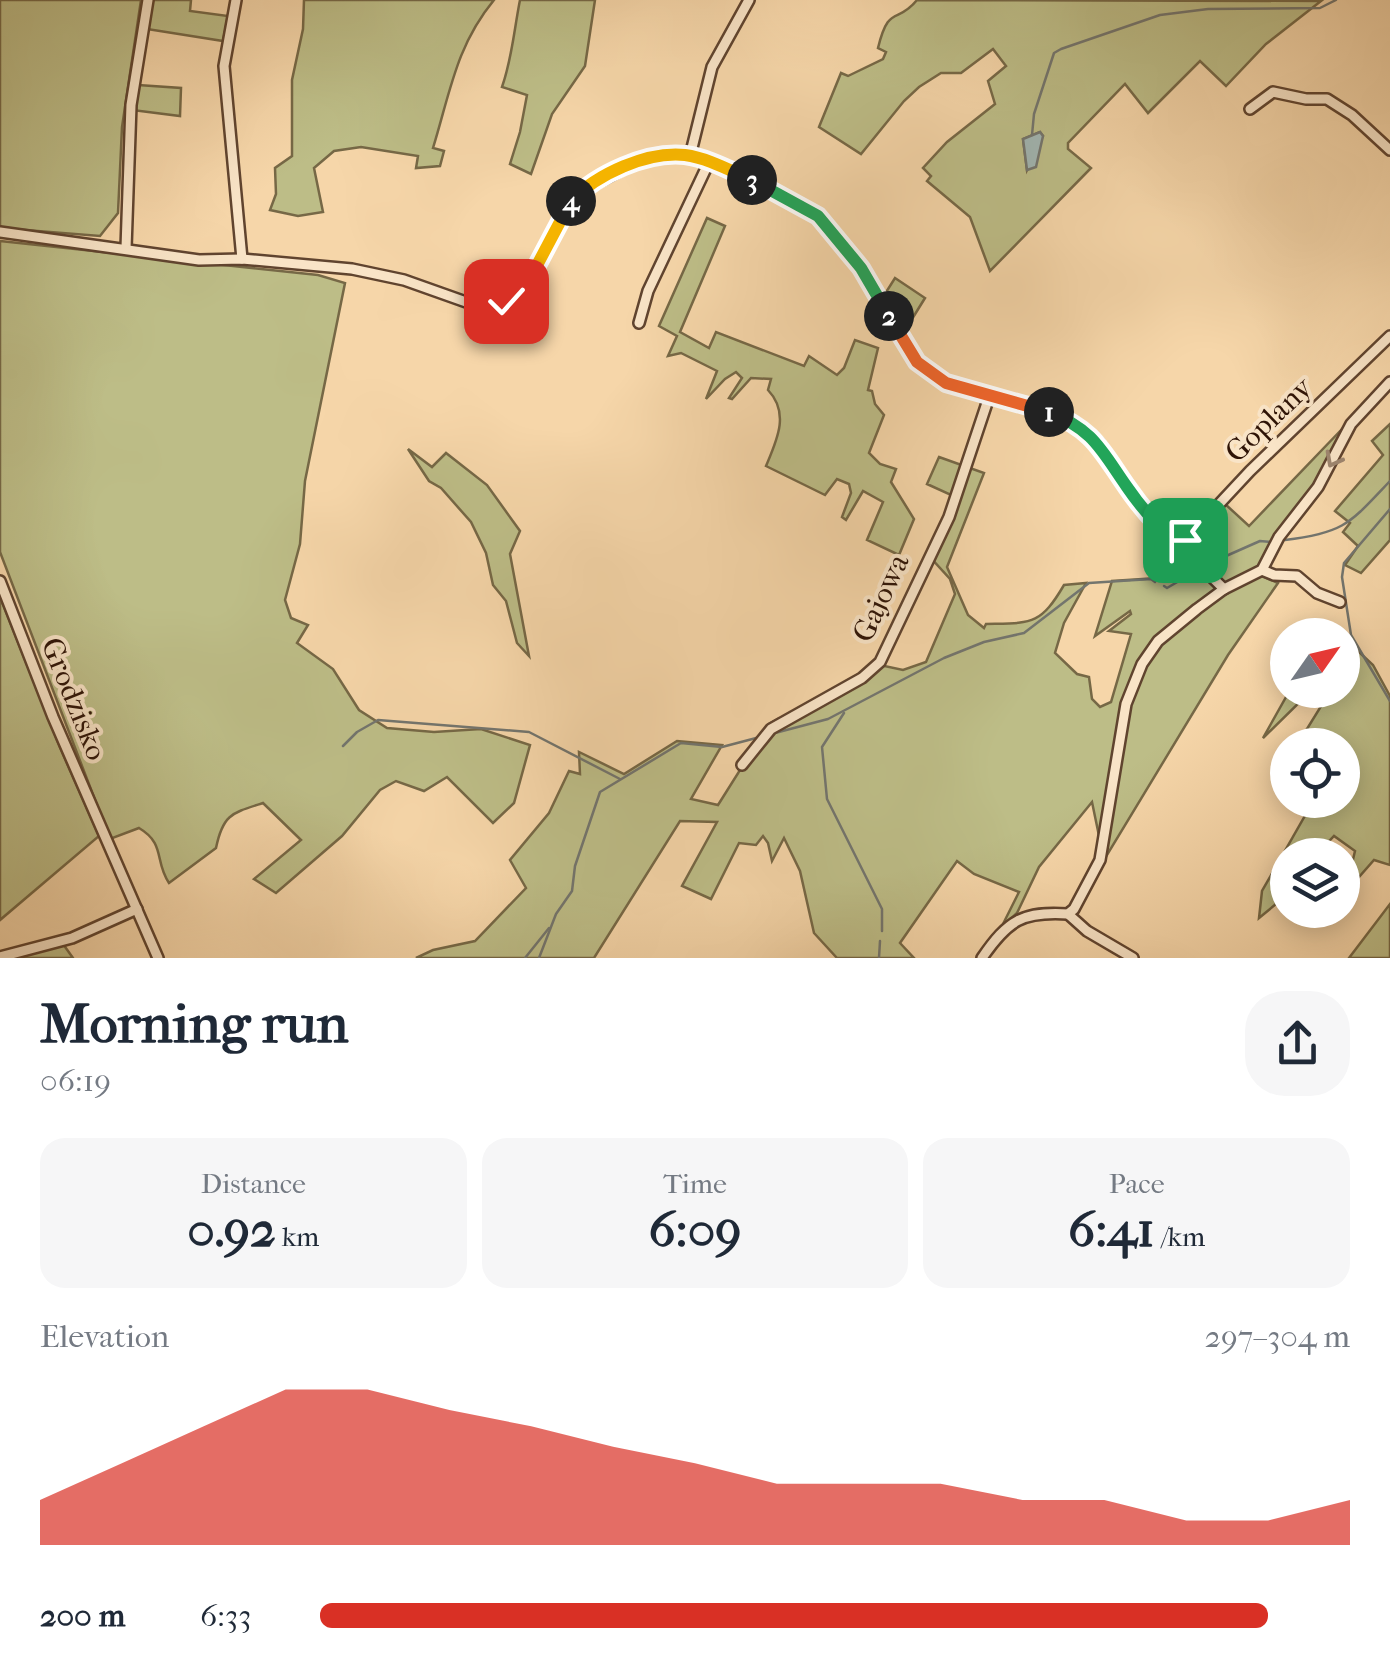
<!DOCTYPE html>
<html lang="en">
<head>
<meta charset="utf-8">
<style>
	body { margin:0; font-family:"IM FELL French Canon",serif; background:#f6f6f7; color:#1f2937; height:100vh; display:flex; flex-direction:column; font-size:38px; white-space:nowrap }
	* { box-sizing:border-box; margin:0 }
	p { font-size:32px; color:#747a83 }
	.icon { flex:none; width:55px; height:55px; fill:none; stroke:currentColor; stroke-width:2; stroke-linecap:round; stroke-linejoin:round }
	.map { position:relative; height:958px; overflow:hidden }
	.side { display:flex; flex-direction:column; background:#fff; flex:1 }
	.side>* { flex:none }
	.needle { width:65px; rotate:56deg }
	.tools { position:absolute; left:1270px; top:618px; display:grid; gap:20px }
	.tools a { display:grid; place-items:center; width:90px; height:90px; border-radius:50%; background:#fff; box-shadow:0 5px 25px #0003; font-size:50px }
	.pin { position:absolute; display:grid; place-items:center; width:85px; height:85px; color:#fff; margin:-42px; border-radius:20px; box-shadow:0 5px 15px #0006 }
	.km { position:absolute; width:50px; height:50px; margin:-25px; border-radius:50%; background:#222; color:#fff; font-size:28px; line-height:50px; text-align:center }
	.round { display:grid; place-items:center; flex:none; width:105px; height:105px; border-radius:40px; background:#f6f6f7 }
	.overview { display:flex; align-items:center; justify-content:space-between; height:170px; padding:0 40px }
	h1 { font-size:55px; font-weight:800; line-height:75px }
	.figures { display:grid; grid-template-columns:repeat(3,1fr); gap:15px; height:170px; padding:10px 40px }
	.figures div { display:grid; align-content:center; border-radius:25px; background:#f6f6f7; text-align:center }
	.figures b { font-size:50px; font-weight:800 }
	.figures small { font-size:28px; font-weight:400 }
	.figures p { font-size:28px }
	.chart { height:280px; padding:20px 40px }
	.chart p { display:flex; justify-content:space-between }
	.chart svg { width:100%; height:180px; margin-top:10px; fill:#d93025; opacity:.7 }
	ul { padding:0 40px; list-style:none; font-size:32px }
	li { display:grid; grid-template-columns:160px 120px 1fr; align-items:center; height:75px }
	li i { height:25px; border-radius:12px; background:#d93025 }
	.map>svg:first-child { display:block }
	.green { fill:#bdbd87; stroke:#766846; stroke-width:2.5; fill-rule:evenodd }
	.water { fill:#a1b6b3; stroke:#73756e; stroke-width:2.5 }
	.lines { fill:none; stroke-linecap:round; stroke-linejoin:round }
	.stream { stroke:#73756e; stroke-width:2.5 }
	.minor-casing { stroke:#60442f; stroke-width:14 }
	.minor { stroke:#f9e4c7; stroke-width:9 }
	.oneway { stroke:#9e8670 }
	.split-1-casing { stroke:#fff; stroke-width:20 }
	.split-2-casing { stroke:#fff; stroke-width:20 }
	.split-3-casing { stroke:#fff; stroke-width:20 }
	.split-4-casing { stroke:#fff; stroke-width:20 }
	.split-5-casing { stroke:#fff; stroke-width:20 }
	.split-1 { stroke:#22a559; stroke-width:12 }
	.split-2 { stroke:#f0652b; stroke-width:12 }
	.split-3 { stroke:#22a559; stroke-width:12 }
	.split-4 { stroke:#f5b400; stroke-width:12 }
	.split-5 { stroke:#f5b400; stroke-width:12 }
	.labels { text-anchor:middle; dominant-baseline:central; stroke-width:8; stroke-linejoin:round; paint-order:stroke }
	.street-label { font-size:30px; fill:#2e1306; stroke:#f9e4c7 }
</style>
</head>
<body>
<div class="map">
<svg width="1390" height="958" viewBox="0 0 1390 958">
	<rect width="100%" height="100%" fill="#f6d6a9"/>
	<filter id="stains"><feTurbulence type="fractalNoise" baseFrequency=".002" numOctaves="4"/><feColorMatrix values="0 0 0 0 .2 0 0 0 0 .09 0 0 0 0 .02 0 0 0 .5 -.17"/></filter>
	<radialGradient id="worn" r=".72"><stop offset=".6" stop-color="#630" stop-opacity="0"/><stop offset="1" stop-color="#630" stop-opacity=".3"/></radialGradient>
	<g class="green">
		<path d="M0 0H141L122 127 118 213 100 236 0 228Z"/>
		<path d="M152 0H191L190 11 228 16 223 41 147 29Z"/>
		<path d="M304 0H494C456 46 450 93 433 148L444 151 440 166 416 168 418 156 361 147 334 151 314 168 323 212 298 216 270 210 276 194 275 168 292 156V80L303 29Z"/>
		<path d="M520 0H595L585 66 552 114 531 174 510 164 520 132 527 95 502 87C512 59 514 30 520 0Z"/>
		<path d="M917 0 1321 1 1266 44 1226 86 1200 61 1148 113 1125 84 1068 143V149L1091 168 990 271 970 217 927 181 931 176 923 168 947 142 995 104 988 81 1006 66 993 49 961 73H941L919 87 904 101 861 154 819 127 841 73 848 76 883 59 886 52 878 48C889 3 897 25 917 0ZM1040 132 1043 136 1027 170 1023 139Z"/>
		<path d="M138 85 181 88 180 116 132 110Z"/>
		<path d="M707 218 725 226 680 332 709 348 716 332 804 366 809 356 837 375 844 368 855 340 878 348 868 390 872 391 875 404 884 415 869 453 880 464 896 469 891 482 914 519 899 555 867 540 883 502 863 491 846 520 842 517 851 493 849 484 837 479 825 495 766 466C777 440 790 413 768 390L771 379 751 378 732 399 729 398 742 378 736 372 725 379 706 399 717 371 681 353 668 356 677 336 659 326Z"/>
		<path d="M0 241 318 275 345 283 305 481 300 544 285 600 291 618 308 625 297 643 333 669 359 710 387 728 434 732 481 729 530 745 514 803 493 823 447 777 424 791 396 781 380 790 342 836 276 893 254 879 301 840 263 803C232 813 223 814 216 848L169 883C154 861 166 844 139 828L110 839 0 552Z"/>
		<path d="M895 278 925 298 904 332 883 297Z"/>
		<path d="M1390 424V540L1361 573 1345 565 1358 546 1343 532 1350 523 1335 511 1383 455 1372 441Z"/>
		<path d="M1343 428 1316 486 1261 565 1255 572 1226 584 1188 549V541L1224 503 1249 526Z"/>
		<path d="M408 449 432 467 446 453 487 485 520 531 510 554 529 656 517 643 506 601 493 585 486 553 471 522 441 488 429 481Z"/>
		<path d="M939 457 984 473 947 567 968 615 984 628 986 624C1031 623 1040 626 1064 585L1086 583 1064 623 1055 653 1077 674 1089 677 1092 699 1100 707 1111 702 1131 634 1109 631 1131 614 1130 611 1095 636 1112 581 1158 578 1175 548 1223 593 1262 576 1278 583 1228 655 1104 860 1092 802 1039 867 1017 913 1001 928 1019 892 974 874 957 861 900 943 914 958H837L814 933 800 871 784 838 772 861 768 843 763 836 756 845 739 843 711 899 682 886 717 822 680 821 594 958H416L433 950 475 941 526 888 510 860 549 813 569 771 580 774 579 752 624 774 677 741 722 745 691 799 718 805 769 724 778 719 781 724 880 665 903 670 926 662 955 594 950 579 930 557 958 498 927 484Z"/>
		<path d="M0 597 59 745 99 836 0 920Z"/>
		<path d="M1345 639 1373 665 1390 696V865L1374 860 1345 893 1355 851 1334 836 1316 855H1288L1287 895 1259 918 1262 891 1314 800H1342V745H1297L1328 695 1319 690H1342L1343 644Z"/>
		<path d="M1290 690H1312L1263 738Z"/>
		<path d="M1390 904V958H1349Z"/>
		<path d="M63 944 73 958H11Z"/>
	</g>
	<path class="water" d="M1040 132 1043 136 1036 167 1027 170 1023 139Z"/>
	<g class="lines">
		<g class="stream">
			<path d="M1032 135 1034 114 1054 53 1061 49 1160 15 1208 9 1320 8 1336 0"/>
			<path d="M1390 509 1344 563 1342 577 1351 635 1390 701"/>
			<path d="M1285 540C1345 533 1350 523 1390 481"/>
			<path d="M1208 564 1260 541 1271 542"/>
			<path d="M1164 586 1167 588 1198 570"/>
			<path d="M844 713 822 747 827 799 882 909V931"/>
			<path d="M775 733 828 719 944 658 984 642 1024 633 1089 583 1151 579 1155 582"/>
			<path d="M343 746 357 732 378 720 529 732 620 779"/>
			<path d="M525 958 549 928"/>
			<path d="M539 958 556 914 572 891 575 866 600 792 681 743 722 747 760 737"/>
			<path d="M879 958 880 941"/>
		</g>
		<g class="minor-casing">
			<g id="minor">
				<path d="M236 0 224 66 242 259"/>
				<path d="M1250 109 1273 92 1306 99H1327L1352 115 1390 150"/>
				<path d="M690 156 712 67 749 0"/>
				<path d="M0 232 199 260 242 259 352 269 404 280 466 302 488 304 506 301 525 287 567 207 582 191 632 164 669 154 690 156 757 182 818 216 861 269 921 367 945 383 964 390 1030 404 1076 424 1099 443 1146 513 1180 546 1250 471 1390 336"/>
				<path d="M126 248 131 105 148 0"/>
				<path d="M639 323 648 291 709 162"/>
				<path d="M1180 546 1224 589"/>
				<path d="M1262 570 1274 575 1297 576 1317 593 1340 602"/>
				<path d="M0 581 53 717 158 958"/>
				<path d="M742 765 771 729 862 678 880 662 949 517 990 394"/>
				<path d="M1068 914 1087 931 1133 958"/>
				<path d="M0 957 72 938 137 909"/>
				<path d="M982 958C1008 920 1023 911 1068 914L1074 909 1100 860 1126 704 1142 664 1158 641 1197 609 1224 589 1262 570 1279 537 1318 487 1351 424 1390 382"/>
			</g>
		</g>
		<use href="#minor" class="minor"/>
	</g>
	<defs><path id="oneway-chevron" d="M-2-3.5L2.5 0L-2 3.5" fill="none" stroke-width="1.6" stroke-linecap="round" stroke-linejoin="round" transform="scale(2.5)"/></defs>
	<use class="oneway" href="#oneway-chevron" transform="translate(1333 460) rotate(118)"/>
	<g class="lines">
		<g class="split-1-casing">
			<path id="split-1" d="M1049 412C1094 430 1101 450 1127 487 1142 509 1159 528 1180 546L1185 540"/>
		</g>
		<g class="split-2-casing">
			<path id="split-2" d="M889 316 917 362 946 383 1049 412"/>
		</g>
		<g class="split-3-casing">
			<path id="split-3" d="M752 180 818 216 861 268 889 316"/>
		</g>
		<g class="split-4-casing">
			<path id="split-4" d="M571 201C597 174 647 151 685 155 708 158 731 171 752 180"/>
		</g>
		<g class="split-5-casing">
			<path id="split-5" d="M506 301 525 288 571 201"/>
		</g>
		<use href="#split-1" class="split-1"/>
		<use href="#split-2" class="split-2"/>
		<use href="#split-3" class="split-3"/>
		<use href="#split-4" class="split-4"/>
		<use href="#split-5" class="split-5"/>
	</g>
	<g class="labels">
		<g class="street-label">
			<text transform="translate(1269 420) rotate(-44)">Goplany</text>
			<text transform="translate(881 598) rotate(-65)">Gajowa</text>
			<text transform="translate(74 699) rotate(68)">Grodzisko</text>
		</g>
	</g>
	<rect width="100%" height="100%" filter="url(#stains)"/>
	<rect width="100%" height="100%" fill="url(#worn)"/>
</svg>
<div class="tools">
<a><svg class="needle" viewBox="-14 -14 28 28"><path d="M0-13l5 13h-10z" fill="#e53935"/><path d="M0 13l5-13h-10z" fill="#747a83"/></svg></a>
<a><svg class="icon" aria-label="locate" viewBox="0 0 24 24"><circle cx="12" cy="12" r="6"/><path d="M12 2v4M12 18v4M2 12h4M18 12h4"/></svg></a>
<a><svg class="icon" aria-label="layers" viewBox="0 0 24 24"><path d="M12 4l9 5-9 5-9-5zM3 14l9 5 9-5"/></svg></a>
</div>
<div class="pin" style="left:1185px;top:540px;background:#1e9e55"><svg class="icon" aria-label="arrive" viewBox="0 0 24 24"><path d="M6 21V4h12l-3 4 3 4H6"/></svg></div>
<div class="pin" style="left:506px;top:301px;background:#d93025"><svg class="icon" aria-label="check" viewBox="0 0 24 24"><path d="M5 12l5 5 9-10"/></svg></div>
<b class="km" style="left:1049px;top:412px">1</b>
<b class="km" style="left:889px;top:316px">2</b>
<b class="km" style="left:752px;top:180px">3</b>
<b class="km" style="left:571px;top:201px">4</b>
</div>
<section class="side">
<div class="overview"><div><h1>Morning run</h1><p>06:19</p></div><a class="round"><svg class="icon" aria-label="share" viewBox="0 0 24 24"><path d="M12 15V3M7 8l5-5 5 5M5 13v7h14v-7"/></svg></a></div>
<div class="figures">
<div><p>Distance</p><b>0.92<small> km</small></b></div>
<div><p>Time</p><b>6:09</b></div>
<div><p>Pace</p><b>6:41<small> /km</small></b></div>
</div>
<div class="chart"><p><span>Elevation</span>297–304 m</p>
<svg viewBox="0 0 160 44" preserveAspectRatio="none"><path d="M0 44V33L10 24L20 15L30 6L40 6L50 11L60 15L70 20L80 24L90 29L100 29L110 29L120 33L130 33L140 38L150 38L160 33V44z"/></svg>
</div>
<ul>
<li><b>200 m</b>6:33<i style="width:92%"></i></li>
</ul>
</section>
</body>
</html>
